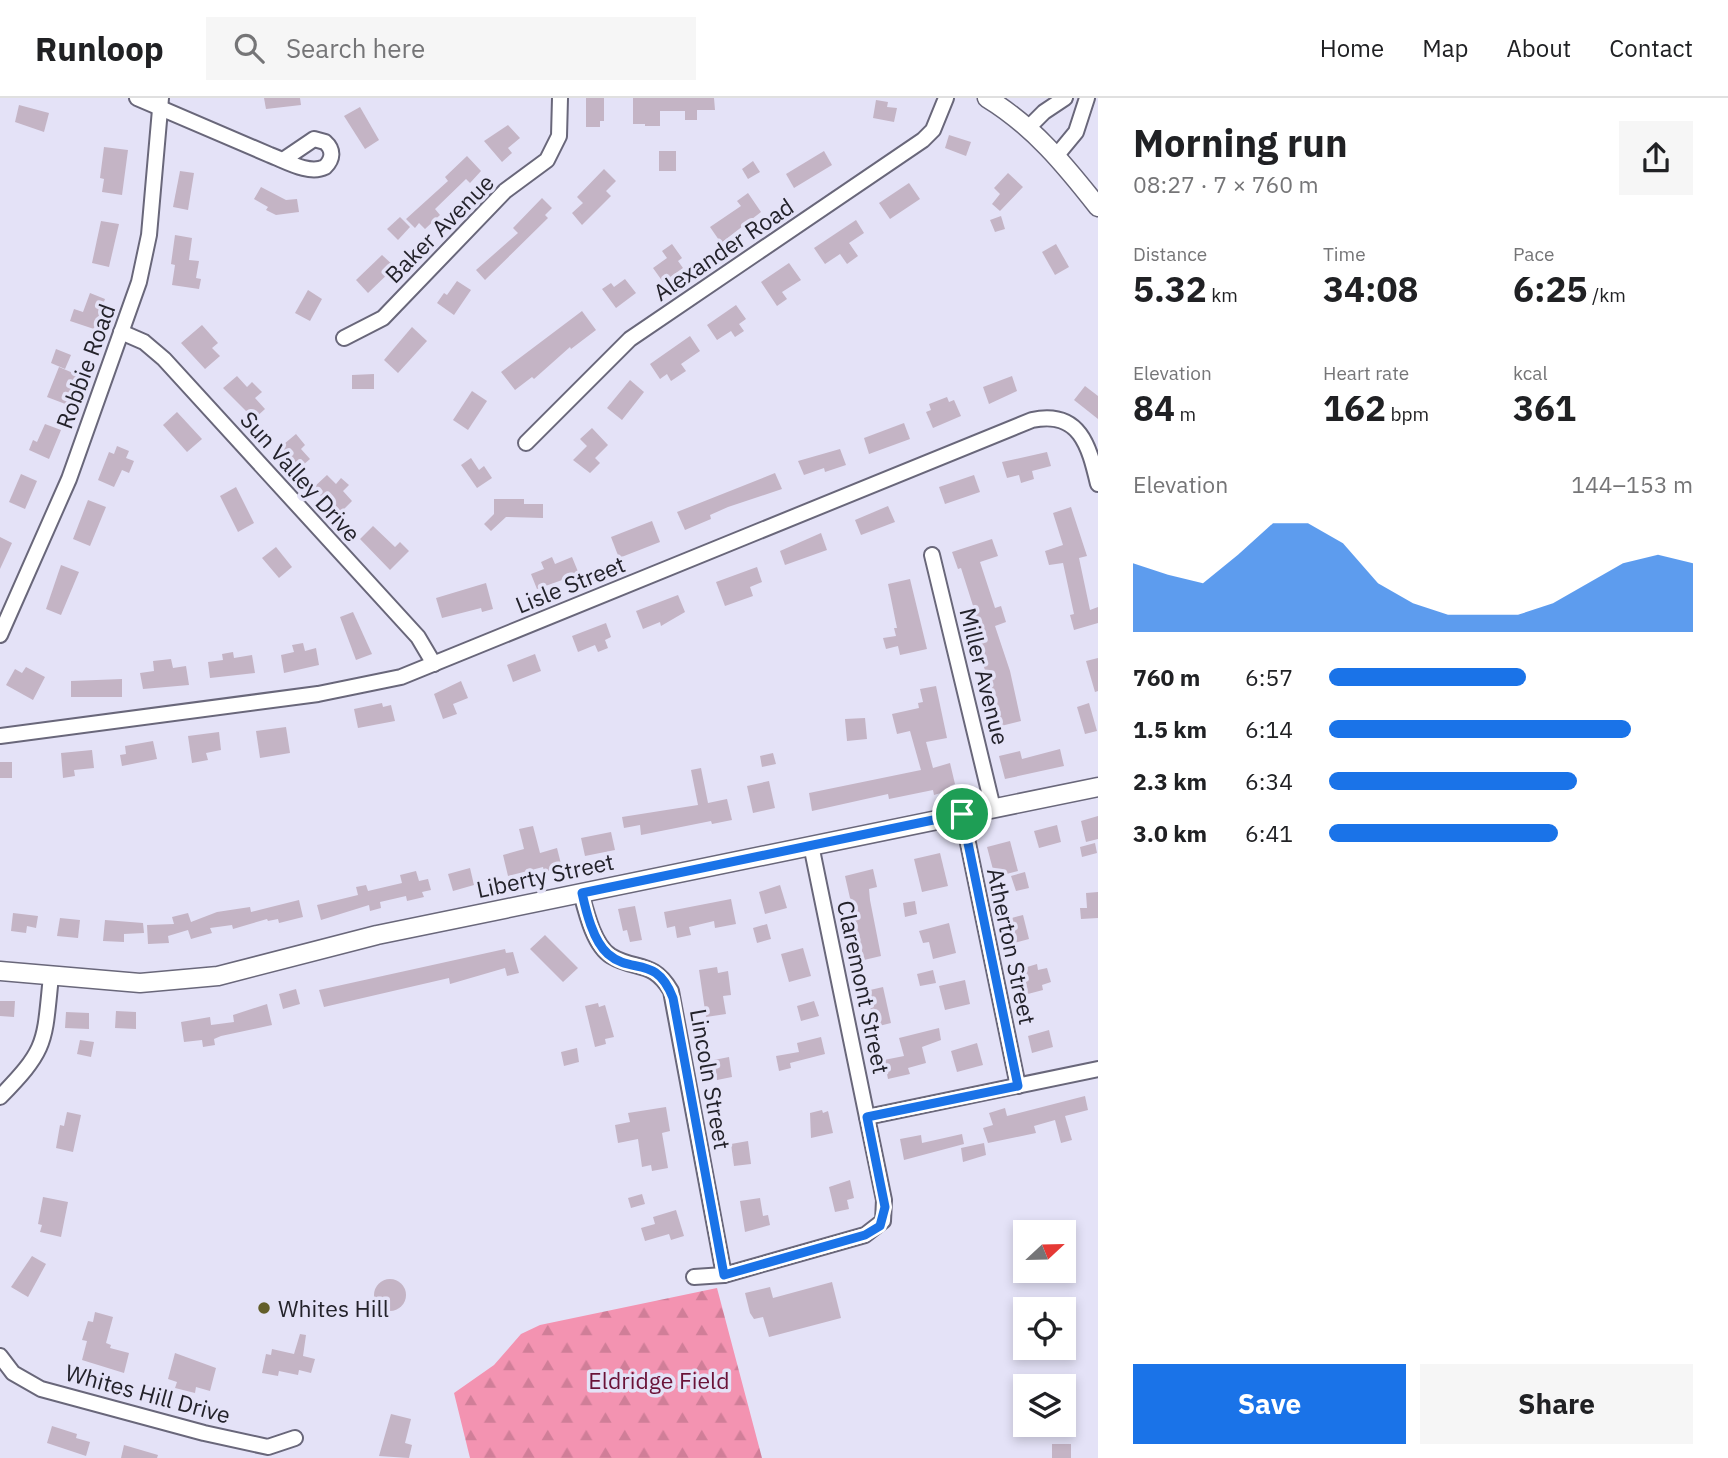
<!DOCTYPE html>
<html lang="en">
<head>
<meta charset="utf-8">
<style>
	body { margin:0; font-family:"IBM Plex Sans",sans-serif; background:#f6f6f6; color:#202124; height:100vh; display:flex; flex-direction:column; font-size:26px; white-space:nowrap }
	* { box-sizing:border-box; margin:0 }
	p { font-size:23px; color:#757577 }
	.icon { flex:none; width:38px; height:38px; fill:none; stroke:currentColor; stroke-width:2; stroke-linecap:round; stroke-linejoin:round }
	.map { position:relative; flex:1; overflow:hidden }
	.details { display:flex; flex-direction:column; background:#fff; width:630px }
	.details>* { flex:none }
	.needle { width:46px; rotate:68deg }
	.fabs { position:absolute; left:1013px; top:1122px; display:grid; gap:14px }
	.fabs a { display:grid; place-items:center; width:63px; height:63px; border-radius:0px; background:#fff; box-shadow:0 4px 10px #0003; font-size:35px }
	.pin { position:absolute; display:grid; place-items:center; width:60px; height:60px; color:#fff; margin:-30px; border:4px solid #fff; border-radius:50%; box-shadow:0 2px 7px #0007 }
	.round { display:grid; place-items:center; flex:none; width:74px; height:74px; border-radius:0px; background:#f6f6f6 }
	.overview { display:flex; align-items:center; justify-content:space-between; height:119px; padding:0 35px }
	h1 { font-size:38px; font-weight:700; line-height:52px }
	.figures { display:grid; grid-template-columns:repeat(3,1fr); gap:10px; height:119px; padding:7px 35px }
	.figures div { display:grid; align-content:center }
	.figures b { font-size:35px; font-weight:700 }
	.figures small { font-size:19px; font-weight:400 }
	.figures p { font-size:19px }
	.chart { height:196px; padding:14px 35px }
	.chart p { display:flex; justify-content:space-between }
	.chart svg { width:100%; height:126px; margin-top:7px; fill:#1a73e8; opacity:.7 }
	.cta { display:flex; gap:14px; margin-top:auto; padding:14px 35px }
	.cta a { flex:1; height:80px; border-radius:0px; background:#1a73e8; color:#fff; font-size:28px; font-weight:700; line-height:80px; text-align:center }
	.cta a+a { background:#f6f6f6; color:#202124 }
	ul { padding:0 35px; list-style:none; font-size:23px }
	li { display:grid; grid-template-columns:112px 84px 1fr; align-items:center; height:52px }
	li i { height:18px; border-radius:9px; background:#1a73e8 }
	header { display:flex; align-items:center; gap:42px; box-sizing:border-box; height:98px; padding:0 35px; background:#fff; border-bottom:2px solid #e0e0e0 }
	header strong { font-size:33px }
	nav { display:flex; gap:38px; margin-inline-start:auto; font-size:24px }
	.search { width:490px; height:63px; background:#f6f6f6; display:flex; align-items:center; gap:18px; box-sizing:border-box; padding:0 24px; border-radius:0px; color:#757577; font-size:26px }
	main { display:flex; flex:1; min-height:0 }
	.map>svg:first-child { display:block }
	.forest { fill:url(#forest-firs) }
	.building { fill:#c4b4c5 }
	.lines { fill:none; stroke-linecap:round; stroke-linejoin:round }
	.minor-casing { stroke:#69677a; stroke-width:18 }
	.major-casing { stroke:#69677a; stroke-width:21 }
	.minor { stroke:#fff; stroke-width:14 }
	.major { stroke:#fff; stroke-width:18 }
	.route-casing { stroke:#fff; stroke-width:14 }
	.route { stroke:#1a73e8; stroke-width:9 }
	.poi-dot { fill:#635e2a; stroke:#e4e2f7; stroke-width:2.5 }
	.labels { text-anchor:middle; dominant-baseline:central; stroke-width:7; stroke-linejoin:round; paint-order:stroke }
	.street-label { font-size:23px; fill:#23222a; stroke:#e4e2f7 }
	.poi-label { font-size:23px; fill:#23222a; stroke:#e4e2f7; text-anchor:start }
	.park-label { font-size:23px; fill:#6a1338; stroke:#e4e2f7 }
</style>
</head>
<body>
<header>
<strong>Runloop</strong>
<div class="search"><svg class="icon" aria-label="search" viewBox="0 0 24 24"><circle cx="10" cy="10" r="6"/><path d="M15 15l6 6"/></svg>Search here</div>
<nav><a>Home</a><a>Map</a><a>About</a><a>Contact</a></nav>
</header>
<main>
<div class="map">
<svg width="1098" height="1360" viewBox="0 0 1098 1360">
	<defs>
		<pattern id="forest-firs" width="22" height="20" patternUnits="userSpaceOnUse" patternTransform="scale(1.75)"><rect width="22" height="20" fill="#f393b1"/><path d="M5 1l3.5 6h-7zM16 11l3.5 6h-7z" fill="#d07e98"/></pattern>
	</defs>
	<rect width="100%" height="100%" fill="#e4e2f7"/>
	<path class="forest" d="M717 1190 762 1360H470L454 1295 494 1267 521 1236 540 1227Z"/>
	<g class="building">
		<path d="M264 0H300L301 7 266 11Z"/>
		<path d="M586 0H604V23H600V29H586Z"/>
		<path d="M633 0H714L715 12H697V22H685V13H660V28H645V26H633Z"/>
		<path d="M876 2 888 4 887 9 897 10 894 24 873 20Z"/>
		<path d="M19 7 49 15 44 34 15 24Z"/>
		<path d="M360 9 379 42 365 51 344 18Z"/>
		<path d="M508 27 520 40 508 50 512 55 502 64 484 43Z"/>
		<path d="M949 37 971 44 966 58 945 50Z"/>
		<path d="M104 49 128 52 122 97 102 94 104 81 100 80Z"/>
		<rect x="659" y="53" width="17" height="20"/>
		<path d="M824 53 832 67 794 90 786 76Z"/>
		<path d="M467 58 481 73 470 85 466 81 435 111 440 117 425 131 419 125 415 130 406 121 448 83 445 79Z"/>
		<path d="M753 63 760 74 748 81 742 71Z"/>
		<path d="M604 71 616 83 606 93 611 98 582 127 572 115 583 105 577 99Z"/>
		<path d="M180 73 194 75 188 112 173 109Z"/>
		<path d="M1008 75 1023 89 1000 113 992 106 1000 96 994 90Z"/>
		<path d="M909 85 920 101 890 121 879 105Z"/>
		<path d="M261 89 286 102 297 101 299 114 276 117 266 112 268 109 254 101Z"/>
		<path d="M748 95 761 114 721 145 710 129 741 108 737 103Z"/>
		<path d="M542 100 552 110 545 117 548 120 485 182 476 172 518 135 513 130Z"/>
		<path d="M1001 118 1005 131 995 134 990 122Z"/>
		<path d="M400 119 410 129 398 142 387 131Z"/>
		<path d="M856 122 864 135 849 145 858 158 847 166 840 156 825 166 814 150Z"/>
		<path d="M101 123 119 126 109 169 92 165Z"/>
		<path d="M175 137 192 140 189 162 199 163 196 180 201 181 199 191 172 187 175 167 171 166Z"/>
		<path d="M672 146 682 160 678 163 683 170 663 184 653 170 667 160 662 153Z"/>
		<path d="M1056 146 1069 169 1055 177 1042 154Z"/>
		<path d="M382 157 395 169 368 195 356 182Z"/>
		<path d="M789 165 801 182 782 194 787 201 777 208 761 184Z"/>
		<path d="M625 181 636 195 616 210 602 191 611 185 614 189Z"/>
		<path d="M457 183 471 192 454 217 437 205 444 195 447 197Z"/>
		<path d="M308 192 322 201 310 223 295 215Z"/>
		<path d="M90 195 105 201 94 231 70 223 74 211 83 214Z"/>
		<path d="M736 207 746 221 739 226 744 233 735 239 731 233 717 242 707 227Z"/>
		<path d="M582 213 596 232 571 251 570 249 534 281 532 279 515 292 501 274Z"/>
		<path d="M202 227 218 245 212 250 220 258 205 271 181 245Z"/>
		<path d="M412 229 427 243 398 275 384 262Z"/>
		<path d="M690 238 700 253 681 266 686 273 671 283 667 276 660 281 650 266Z"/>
		<path d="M56 251 71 257 65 271 51 265Z"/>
		<path d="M59 269 80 278 68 307 47 299Z"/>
		<path d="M374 276V291H352V277Z"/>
		<path d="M237 278 247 289 252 284 262 294 255 300 265 311 254 321 223 290Z"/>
		<path d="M1012 278 1017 293 989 306 983 289Z"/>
		<path d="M630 282 644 294 622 322 607 310Z"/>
		<path d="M1085 288 1098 298V321L1074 302Z"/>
		<path d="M472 293 487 303 468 332 453 322Z"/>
		<path d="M947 299 949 304 954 302 961 318 933 330 926 314 931 312 929 306Z"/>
		<path d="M177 314 202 341 187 354 163 327Z"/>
		<path d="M904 325 910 341 869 356 864 340Z"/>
		<path d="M45 326 61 332 49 361 29 352 33 342 37 344Z"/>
		<path d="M592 330 608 347 595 360 600 365 590 375 573 362 587 348 580 341Z"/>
		<path d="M296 336 305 347 301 351 310 361 296 373 278 351Z"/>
		<path d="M117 348 129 353 126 360 134 363 129 375 122 372 114 389 98 382 109 354 114 356Z"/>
		<path d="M840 351 846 367 825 374 824 370 804 377 798 363Z"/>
		<path d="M1047 354 1051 368 1032 373 1034 381 1021 385 1019 377 1007 380 1002 364Z"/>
		<path d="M471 360 479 372 484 368 492 380 477 390 461 367Z"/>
		<path d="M775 375 782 391 728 409 710 417 711 421 685 432 677 414Z"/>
		<path d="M21 376 37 383 25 411 9 404Z"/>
		<path d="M327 377 336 386 341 380 349 387 343 393 352 403 339 416 313 390Z"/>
		<path d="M974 377 980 394 945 406 939 389Z"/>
		<path d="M236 389 254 425 238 434 220 398Z"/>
		<path d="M494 401H524V406H543V420L506 419 491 433 484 426 494 416Z"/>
		<path d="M88 402 106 409 90 448 73 441Z"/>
		<path d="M888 408 895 424 861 437 855 422Z"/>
		<path d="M1071 409 1087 458 1079 460 1090 512 1098 509V525L1074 532 1070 517 1074 516 1063 465 1049 467 1045 453 1063 447 1053 415Z"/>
		<path d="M652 423 660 444 619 460 611 439Z"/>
		<path d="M373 428 395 449 400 444 409 453 390 472 360 441Z"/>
		<path d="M821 435 827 452 785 467 780 453Z"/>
		<path d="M0 439 12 445 0 471Z"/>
		<path d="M992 441 998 458 980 464 995 510 1001 508 1006 524 995 528 1010 573 1021 623 997 629 987 579 977 546 980 544 971 515 975 514 961 470 958 471 952 454Z"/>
		<path d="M276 449 292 469 279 480 262 460Z"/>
		<path d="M552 459 555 466 572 459 579 476 537 491 531 476 544 471 541 464Z"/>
		<path d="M61 467 79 474 61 517 46 511Z"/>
		<path d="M757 469 762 484 750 489 753 498 725 508 716 484Z"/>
		<path d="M910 481 927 551 900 557 898 548 886 551 883 540 896 538 894 530H897L888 486Z"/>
		<path d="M486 485 493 511 482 514 481 510 442 520 436 500Z"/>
		<path d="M678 497 685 514 661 528 660 524 643 531 636 513Z"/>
		<path d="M353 514 372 556 356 562 340 519Z"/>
		<path d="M606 525 611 539 605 542 608 550 598 554 595 547 578 554 572 538Z"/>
		<path d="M303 545 305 553 316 550 319 567 284 575 281 557 294 554 292 547Z"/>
		<path d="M233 554 234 560 252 557 255 575 210 580 208 564 223 562 222 556Z"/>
		<path d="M535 556 541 573 513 584 507 567Z"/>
		<path d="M1098 560V593L1095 594 1086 563Z"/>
		<path d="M171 561 173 570 186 568 189 587 143 591 140 575 154 573 153 563Z"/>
		<path d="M26 569 45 579 33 602 6 587 15 571 22 575Z"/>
		<path d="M122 581V599H71V583Z"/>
		<path d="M461 583 468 600 453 606 457 616 443 621 434 596Z"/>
		<path d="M936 588 947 640 926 644 933 670 950 665 955 686 950 688 951 692 934 697 933 692 889 701 888 696 812 713 809 695 921 672 910 633 897 636 892 616 919 610 918 605 923 604 920 591Z"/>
		<path d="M382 605 383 609 391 607 395 623 358 630 354 611Z"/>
		<path d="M1089 605 1097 633 1085 636 1077 609Z"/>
		<path d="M865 620 867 641 847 643 845 621Z"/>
		<path d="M286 629 290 655 260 660 256 633Z"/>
		<path d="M219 634 221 652 206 655 208 662 192 665 188 638Z"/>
		<path d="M153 643 157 661 122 668 120 657 126 656 125 648Z"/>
		<path d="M1060 651 1064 668 1005 681 999 658 1020 653 1022 661Z"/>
		<path d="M92 652 94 670 74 672 75 678 63 680 61 655Z"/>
		<path d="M773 655 776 666 762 669 760 658Z"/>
		<rect x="0" y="664" width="12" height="16"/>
		<path d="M701 670 708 705 727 701 732 722 712 726 711 723 641 737 640 727 624 730 622 719 698 707 691 672Z"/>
		<path d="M769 683 775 710 753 715 747 688Z"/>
		<path d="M1098 718V741L1086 744 1081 723Z"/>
		<path d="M1057 727 1061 744 1039 750 1034 733Z"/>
		<path d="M533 728 540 755 557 750 562 770 544 774 543 769 508 778 503 757 524 751 519 731Z"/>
		<path d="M611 734 615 752 585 758 581 740Z"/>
		<path d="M1010 743 1018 773 995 779 987 749Z"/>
		<path d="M1095 745 1097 755 1082 759 1080 749Z"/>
		<path d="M940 755 948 788 922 794 914 761Z"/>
		<path d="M470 770 474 787 453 793 448 776Z"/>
		<path d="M873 771 877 789 869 791 870 802 881 858 864 862 845 778Z"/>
		<path d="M416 773 419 783 428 781 431 792 422 794 424 799 407 803 406 798 380 804 381 810 370 813 369 807 321 822 317 807 358 797 356 789 366 787 368 793 402 785 400 777Z"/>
		<path d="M1025 774 1029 790 1016 793 1011 778Z"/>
		<path d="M780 787 787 810 765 816 759 794Z"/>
		<path d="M1098 794V820L1081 821 1080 810H1087L1086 795Z"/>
		<path d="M731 801 736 826 715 830 714 823 689 829 691 837 677 840 675 828 667 830 664 814Z"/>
		<path d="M299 802 303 819 279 825 278 821 268 823 267 821 233 831 232 827 210 830 212 835 191 841 188 832 168 838 169 845 148 846 147 827 174 826 172 819 188 815 191 824 217 814 250 809 251 814Z"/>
		<path d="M915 803 917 816 905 819 903 805Z"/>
		<path d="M635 808 642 842 630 844 627 832 623 833 618 811Z"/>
		<path d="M13 815 38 818 36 830 27 828 26 835 11 833Z"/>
		<path d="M1023 817 1029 841 1010 846 1008 821Z"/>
		<path d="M60 820 80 822 78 840 57 838Z"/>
		<path d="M105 822 143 825 144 835 124 836V844L103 843Z"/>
		<path d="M949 825 956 855 933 861 929 844 923 845 919 833Z"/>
		<path d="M767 826 771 841 757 845 753 830Z"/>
		<path d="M545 837 578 870 563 884 530 851Z"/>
		<path d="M803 850 811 878 789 884 781 856Z"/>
		<path d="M505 851 506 855 513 854 519 875 507 878 505 870 450 886 449 880 324 909 319 892Z"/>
		<path d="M1037 866 1038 872 1047 870 1051 884 1042 887 1043 892 1024 897 1017 872Z"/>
		<path d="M717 869 718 875 728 873 731 897 723 898 726 916 706 919 699 872Z"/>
		<path d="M933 872 936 885 920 888 917 876Z"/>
		<path d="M965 882 970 906 945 912 939 888Z"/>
		<path d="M883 889 891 925 875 929 866 893Z"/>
		<path d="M296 891 300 906 283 911 279 896Z"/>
		<path d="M0 903H15L14 919 0 918Z"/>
		<path d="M814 903 819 918 801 923 797 908Z"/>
		<path d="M598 905 599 909 605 907 614 939 605 941 606 946 595 949 585 908Z"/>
		<path d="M267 906 272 927 221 938 214 941 215 947 203 949 202 942 184 944 181 924 210 919 211 927 234 924 233 917Z"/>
		<path d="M116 913 136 914V931L115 930Z"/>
		<path d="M66 914 89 915V931L65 930Z"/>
		<path d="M939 930 941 942 922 949 926 965 908 970 910 976 888 981 884 962 904 958 899 940Z"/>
		<path d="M1049 932 1053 949 1032 955 1028 938Z"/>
		<path d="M821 939 825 956 790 965 791 970 779 973 776 958 799 954 797 945Z"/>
		<path d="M80 942 94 944 91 959 77 956Z"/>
		<path d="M977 945 983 967 957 974 951 953Z"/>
		<path d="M577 950 579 964 564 968 561 954Z"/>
		<path d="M729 959 732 979 717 982 714 962Z"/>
		<path d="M1085 998 1088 1012 1065 1018 1072 1042 1061 1045 1055 1022 1034 1028 1036 1035 988 1045 983 1030 993 1027 989 1015 1005 1010 1007 1018Z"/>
		<path d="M666 1009 670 1033 662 1035 668 1070 652 1073 651 1067 642 1069 638 1041 618 1045 615 1027 630 1024 628 1015Z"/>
		<path d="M822 1012 823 1015 828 1013 833 1035 811 1040 810 1015Z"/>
		<path d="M67 1014 81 1017 73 1054 56 1050 60 1027 64 1028Z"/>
		<path d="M962 1036 964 1046 904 1062 900 1041 921 1037 922 1045Z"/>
		<path d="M748 1043 751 1066 734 1068 731 1046Z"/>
		<path d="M984 1045 986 1057 963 1064 961 1050Z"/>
		<path d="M850 1082 854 1100 847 1102 849 1111 835 1114 829 1089Z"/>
		<path d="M642 1096 645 1106 631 1110 628 1100Z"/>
		<path d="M43 1099 68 1104 61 1139 40 1134 42 1127 38 1126Z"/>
		<path d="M760 1100 763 1118 768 1117 770 1127 745 1134 740 1103Z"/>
		<path d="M676 1112 684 1138 671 1142 669 1136 645 1143 641 1130 655 1126 653 1119Z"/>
		<path d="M32 1158 46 1166 28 1199 11 1189Z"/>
		<circle cx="390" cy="1197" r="16"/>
		<path d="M832 1184 841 1220 769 1239 763 1219 754 1221 750 1215 745 1195 770 1189 773 1200Z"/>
		<path d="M95 1214 113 1219 106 1245 111 1247 110 1250 129 1255 124 1275 82 1262 87 1243 82 1242 88 1223 93 1224Z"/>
		<path d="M300 1236 306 1237 303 1258 315 1261 311 1275 299 1272 298 1277 279 1273 278 1278 262 1275 266 1256 271 1257 272 1251 294 1256Z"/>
		<path d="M175 1255 216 1270 210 1293 196 1289 195 1295 175 1290 177 1284 168 1281Z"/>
		<path d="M391 1316 411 1321 405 1345 412 1347 409 1360 379 1358Z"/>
		<path d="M52 1328 77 1336 76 1340 90 1344 86 1358 47 1345Z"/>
		<rect x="1052" y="1346" width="19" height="14"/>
		<path d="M124 1347 158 1357 157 1360H121Z"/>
	</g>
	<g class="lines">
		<g class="minor-casing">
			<g id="minor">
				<path d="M137 0 270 57C286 63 309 77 325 69 333 61 334 52 325 44L314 41 283 62"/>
				<path d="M1028 30 1044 14 1065 0"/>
				<path d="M1057 57 1076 34 1087 0"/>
				<path d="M121 234 144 244 164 261 418 539 434 566"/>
				<path d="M344 240 383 220 505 93 547 62 559 38 560 0"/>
				<path d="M526 345 630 241 923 42 933 32 946 0"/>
				<path d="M932 457 993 710"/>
				<path d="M0 537 69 381 139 184 149 137 161 0"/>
				<path d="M0 638 318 596 401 579 1032 322C1080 312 1089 348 1098 386"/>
				<path d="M962 716 1018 988"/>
				<path d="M581 795C586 814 594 848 611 858 636 873 653 862 671 893L724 1177"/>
				<path d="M0 999C48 950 44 945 51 878"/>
				<path d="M867 1019 1098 971"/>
				<path d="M694 1179 724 1177 865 1137 883 1123 884 1102 811 747"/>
				<path d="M0 1258 13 1275 41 1291 204 1335 268 1349 295 1340"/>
			</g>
		</g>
		<g class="major-casing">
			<g id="major">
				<path d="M987 0C1033 28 1065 67 1098 109"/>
				<path d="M0 873 140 885 218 878 377 837 1098 689"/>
			</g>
		</g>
		<use href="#minor" class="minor"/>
		<use href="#major" class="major"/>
	</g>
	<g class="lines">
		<g class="route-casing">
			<path id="route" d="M962 716 1018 988 867 1019 885 1109 880 1128 865 1137 724 1177 673 900C656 856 632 877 608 856 593 843 586 813 582 795Z"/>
		</g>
		<use href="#route" class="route"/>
	</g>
	<circle class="poi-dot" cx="264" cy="1210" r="7"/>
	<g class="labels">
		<g class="street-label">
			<text transform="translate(439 130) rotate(-45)">Baker Avenue</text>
			<text transform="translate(723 151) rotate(-34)">Alexander Road</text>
			<text transform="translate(85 268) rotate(-70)">Robbie Road</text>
			<text transform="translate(301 378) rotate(48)">Sun Valley Drive</text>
			<text transform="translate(570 486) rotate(-22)">Lisle Street</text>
			<text transform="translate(985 578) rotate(76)">Miller Avenue</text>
			<text transform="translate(545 777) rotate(-12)">Liberty Street</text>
			<text transform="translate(1012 848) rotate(78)">Atherton Street</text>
			<text transform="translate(864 889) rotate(78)">Claremont Street</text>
			<text transform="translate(711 981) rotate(80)">Lincoln Street</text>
			<text transform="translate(148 1295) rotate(15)">Whites Hill Drive</text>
		</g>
		<g class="poi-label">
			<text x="278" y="1210">Whites Hill</text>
		</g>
		<g class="park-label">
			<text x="659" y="1282">Eldridge Field</text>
		</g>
	</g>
</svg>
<div class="fabs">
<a><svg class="needle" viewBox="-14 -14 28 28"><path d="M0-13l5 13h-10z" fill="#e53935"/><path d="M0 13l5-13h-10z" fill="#757577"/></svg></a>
<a><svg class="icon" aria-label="locate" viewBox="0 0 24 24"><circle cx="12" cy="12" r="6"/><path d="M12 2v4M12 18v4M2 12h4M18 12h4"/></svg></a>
<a><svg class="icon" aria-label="layers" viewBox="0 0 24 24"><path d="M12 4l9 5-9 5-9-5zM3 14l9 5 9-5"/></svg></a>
</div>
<div class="pin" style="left:962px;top:716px;background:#1e9e55"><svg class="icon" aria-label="arrive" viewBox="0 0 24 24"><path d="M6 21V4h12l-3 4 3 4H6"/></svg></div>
</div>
<section class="details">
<div class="overview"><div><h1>Morning run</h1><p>08:27 · 7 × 760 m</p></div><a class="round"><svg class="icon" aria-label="share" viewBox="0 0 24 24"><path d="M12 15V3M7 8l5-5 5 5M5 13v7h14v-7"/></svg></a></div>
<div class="figures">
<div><p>Distance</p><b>5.32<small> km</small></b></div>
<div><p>Time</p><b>34:08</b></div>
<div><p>Pace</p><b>6:25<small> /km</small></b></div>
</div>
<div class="figures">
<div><p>Elevation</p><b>84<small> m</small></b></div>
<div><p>Heart rate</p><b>162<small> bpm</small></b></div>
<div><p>kcal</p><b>361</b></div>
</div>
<div class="chart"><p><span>Elevation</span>144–153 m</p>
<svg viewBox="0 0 160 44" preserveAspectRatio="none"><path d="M0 44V20L10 24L20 27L30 17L40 6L50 6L60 13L70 27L80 34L90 38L100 38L110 38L120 34L130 27L140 20L150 17L160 20V44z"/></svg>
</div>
<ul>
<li><b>760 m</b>6:57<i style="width:54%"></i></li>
<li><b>1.5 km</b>6:14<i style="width:83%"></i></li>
<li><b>2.3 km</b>6:34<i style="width:68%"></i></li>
<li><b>3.0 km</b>6:41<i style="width:63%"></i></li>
</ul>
<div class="cta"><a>Save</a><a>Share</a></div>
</section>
</main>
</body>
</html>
